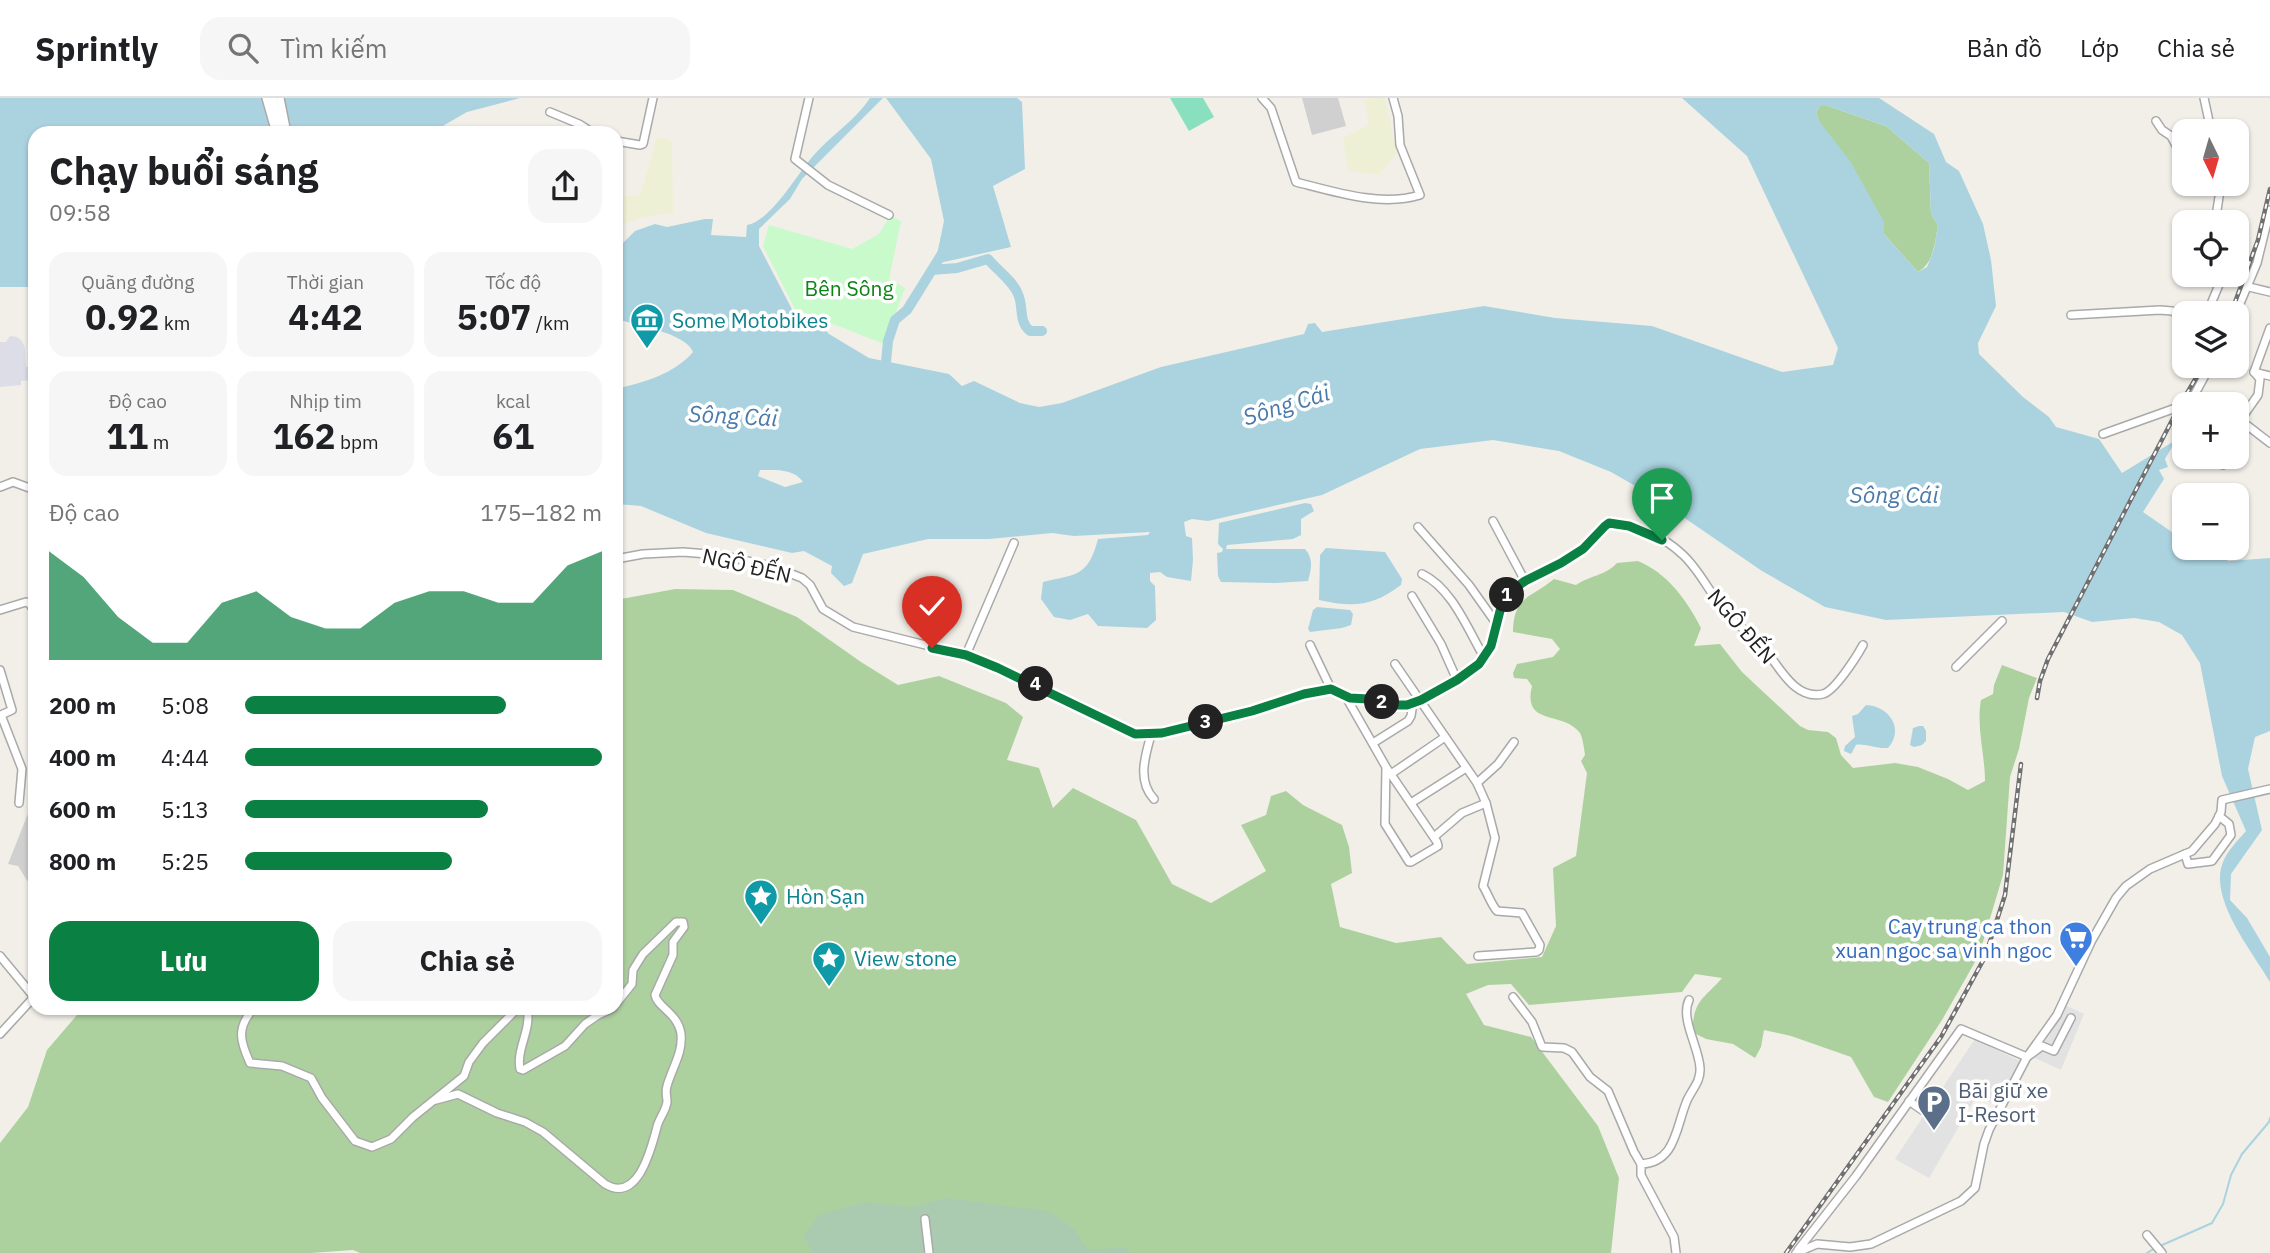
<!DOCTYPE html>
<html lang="vi">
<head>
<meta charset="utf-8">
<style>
	body { margin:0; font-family:"IBM Plex Sans",sans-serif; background:#f6f6f6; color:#202124; height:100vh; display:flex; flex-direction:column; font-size:26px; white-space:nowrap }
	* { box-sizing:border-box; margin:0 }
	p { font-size:23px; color:#757577 }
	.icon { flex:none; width:38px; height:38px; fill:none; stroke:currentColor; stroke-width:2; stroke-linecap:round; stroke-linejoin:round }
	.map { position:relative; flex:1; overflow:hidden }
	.sheet { position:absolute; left:28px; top:28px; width:595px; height:889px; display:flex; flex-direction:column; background:#fff; border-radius:21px; box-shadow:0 2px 5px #0004 }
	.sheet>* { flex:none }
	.needle { width:46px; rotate:175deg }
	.fabs { position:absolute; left:2172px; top:21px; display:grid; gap:14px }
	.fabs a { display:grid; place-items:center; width:77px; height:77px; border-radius:14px; background:#fff; box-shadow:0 2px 5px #0004; font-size:35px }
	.pin { position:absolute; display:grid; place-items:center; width:60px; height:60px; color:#fff; margin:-72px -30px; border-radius:50% 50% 50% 0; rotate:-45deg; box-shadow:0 0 7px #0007 }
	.pin .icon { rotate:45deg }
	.km { position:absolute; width:35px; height:35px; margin:-18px; border-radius:50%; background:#222; color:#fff; font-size:19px; line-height:35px; text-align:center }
	.round { display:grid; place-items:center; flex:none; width:74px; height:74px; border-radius:21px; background:#f6f6f6 }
	.summary { display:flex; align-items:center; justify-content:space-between; height:119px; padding:0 21px }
	h1 { font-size:38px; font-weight:700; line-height:52px }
	.figures { display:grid; grid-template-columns:repeat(3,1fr); gap:10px; height:119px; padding:7px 21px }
	.figures div { display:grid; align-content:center; border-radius:18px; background:#f6f6f6; text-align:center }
	.figures b { font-size:35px; font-weight:700 }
	.figures small { font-size:19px; font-weight:400 }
	.figures p { font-size:19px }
	.chart { height:196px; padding:14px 21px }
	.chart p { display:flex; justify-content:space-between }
	.chart svg { width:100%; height:126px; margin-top:7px; fill:#0b8043; opacity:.7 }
	.button { display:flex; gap:14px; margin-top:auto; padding:14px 21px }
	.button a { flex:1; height:80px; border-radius:21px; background:#0b8043; color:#fff; font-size:28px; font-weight:700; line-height:80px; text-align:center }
	.button a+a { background:#f6f6f6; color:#202124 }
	ul { padding:0 21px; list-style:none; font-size:23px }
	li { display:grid; grid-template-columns:112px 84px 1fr; align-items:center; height:52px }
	li i { height:18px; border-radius:9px; background:#0b8043 }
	header { display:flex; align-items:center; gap:42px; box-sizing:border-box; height:98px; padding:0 35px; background:#fff; border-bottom:2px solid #e0e0e0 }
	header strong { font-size:33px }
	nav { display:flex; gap:38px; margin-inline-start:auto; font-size:24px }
	.search { width:490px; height:63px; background:#f6f6f6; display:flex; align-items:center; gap:18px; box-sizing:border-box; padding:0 24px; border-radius:21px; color:#757577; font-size:26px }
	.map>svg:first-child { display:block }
	.religious { fill:#d0d0d0 }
	.farmland { fill:#eef0d5 }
	.forest { fill:#add19e }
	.cemetery { fill:#aacbaf }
	.park { fill:#c8facc }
	.pitch { fill:#88e0be }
	.parking { fill:#e2e2e2 }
	.plaza { fill:#dddde8 }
	.water { fill:#aad3df; fill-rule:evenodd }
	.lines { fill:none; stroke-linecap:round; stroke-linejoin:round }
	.stream { stroke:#aad3df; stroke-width:2 }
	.river { stroke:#aad3df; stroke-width:10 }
	.street-casing { stroke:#a9a9a9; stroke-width:10 }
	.street { stroke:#fff; stroke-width:7 }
	.rail-casing { stroke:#707070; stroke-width:4.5 }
	.rail { stroke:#fff; stroke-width:2; stroke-dasharray:5; stroke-linecap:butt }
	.route-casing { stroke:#fff; stroke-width:14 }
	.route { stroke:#0b8043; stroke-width:9 }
	.labels { text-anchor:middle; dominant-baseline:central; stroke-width:7; stroke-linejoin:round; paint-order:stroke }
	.park-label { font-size:21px; fill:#0c8416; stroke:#fff }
	.culture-label { font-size:21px; fill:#0d838f; stroke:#fff; text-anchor:start }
	.street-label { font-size:21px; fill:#222; stroke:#fff }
	.shop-label { font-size:21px; fill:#366cbe; stroke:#fff; text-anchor:end }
	.service-label { font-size:21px; fill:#4e5e75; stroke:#fff; text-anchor:start }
	.water-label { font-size:23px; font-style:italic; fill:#4a7aab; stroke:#fff }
</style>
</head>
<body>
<header>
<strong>Sprintly</strong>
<div class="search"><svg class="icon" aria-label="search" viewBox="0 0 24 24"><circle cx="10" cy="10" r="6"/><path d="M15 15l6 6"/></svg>Tìm kiếm</div>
<nav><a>Bản đồ</a><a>Lớp</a><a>Chia sẻ</a></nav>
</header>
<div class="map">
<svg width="2270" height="1155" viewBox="0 0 2270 1155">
	<rect width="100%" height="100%" fill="#f2efe9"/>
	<g class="religious">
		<path d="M1302 0H1338L1346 28 1312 37Z"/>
		<path d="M31 708H35V784L30 787 18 768 8 766Z"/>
	</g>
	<g class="farmland">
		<path d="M1372 0H1385L1397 55 1379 77 1348 73 1343 40 1369 27 1364 2Z"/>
		<path d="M657 39 672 43 673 115 642 119 616 129V98H640Z"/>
	</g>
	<g class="forest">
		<path d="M1820 8H1828L1886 28 1929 65 1931 116 1938 127C1935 144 1934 165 1918 174L1884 136 1819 23 1816 15Z"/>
		<path d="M1638 463C1667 475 1687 502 1701 530L1694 548 1720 546 1742 574 1800 628 1808 632 1828 634 1836 640 1841 657 1853 670 1895 665 1918 669 1948 681 1968 692 1985 683C1985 657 1976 628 1981 602L1993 596 1994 587 2002 567 2037 580 2029 600 2019 651 2010 679 2003 777 1979 857 1942 922 1888 1004 1874 999 1851 959 1791 938 1764 932 1761 949 1755 960 1733 946 1706 941 1692 934C1694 901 1703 902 1722 880L1695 876 1682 894 1529 907 1511 886 1488 887 1466 896 1484 927 1531 939 1598 1028 1619 1080 1611 1155H360L353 1152 311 1155H0V1045L28 1009 47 952 83 910H616V502L675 491 733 492 797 519 861 564 898 587 939 578 1006 605 1023 619 1007 662 1039 670 1053 710 1073 690 1136 722 1172 786 1211 805 1266 773 1241 727 1266 717 1271 698 1286 693 1303 707 1342 727 1349 749 1352 775 1331 786 1340 829 1396 845 1441 839 1467 866 1542 859 1556 828 1553 770 1576 758 1587 675 1581 663 1585 657C1584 650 1583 641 1580 635 1563 612 1522 629 1532 588L1527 581 1514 580 1513 575 1517 566 1553 559 1560 551 1552 541 1513 534C1514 497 1530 501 1554 481L1576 487C1591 477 1605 478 1617 465Z"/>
	</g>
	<path class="cemetery" d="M946 1100 1048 1113 1073 1130 1088 1152 1126 1149 1130 1155H812L804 1138 819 1117 864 1104 910 1109Z"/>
	<path class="park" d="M890 118 901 123 889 181 905 190 884 246 795 211 763 148 769 127 852 151 879 136Z"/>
	<path class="pitch" d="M1170 0H1203L1214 19 1189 33Z"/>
	<g class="parking">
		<path d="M2067 908 2084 916 2061 972 2035 960Z"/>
		<path d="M1975 941 2022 964 1997 1007 1976 999 1929 1080 1895 1061Z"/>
	</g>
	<path class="plaza" d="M10 238 17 239 22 243 25 250 26 269H35V282L21 283V287L0 289V244H6Z"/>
	<g class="water">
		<path d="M0 0H520L467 14 441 29 442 35H329L291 31 276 35H35V189H0Z"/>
		<path d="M870 0H883L802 81 790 101 759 131V148L794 215 815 220 829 236 869 260 949 276 962 288 974 283 1020 305 1039 309 1062 305 1161 269 1304 236 1308 226 1315 225 1322 234 1484 208 1555 220 1652 228 1782 274 1833 267 1838 250 1747 58 1682 0H1879L1934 36 1946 64 1959 73 1983 126 1991 162 1996 208 1978 245 1979 256 2023 299 2049 319 2056 329 2099 341 2122 375 2176 342 2165 361 2168 369 2159 372 2164 381 2143 414 2179 439 2184 443V450H2194L2229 463 2270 460V633L2255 639 2248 671 2262 732 2231 776 2230 802 2247 820 2270 859V884C2252 853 2208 800 2223 764 2228 752 2238 742 2246 733L2222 678 2200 565 2182 537 2159 524 2134 520 2092 524 2064 514 1886 522 1825 509 1762 473 1651 397 1611 374 1559 353 1493 342 1420 351 1322 397 1208 423 1192 421 1184 424 1186 438 1192 440 1193 462 1191 483 1167 479 1160 474 1150 475V483L1155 488 1156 522 1147 530 1098 528 1088 516 1070 522 1054 519 1041 501 1043 484C1078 476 1088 478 1098 441L1148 437 1150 434 1074 438 1052 435 989 441H928L863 456 852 485 844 488 831 475 832 468 804 453 792 455 706 435 641 408 616 406V291C644 284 673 277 693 254 686 235 636 227 616 221V152L635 133 655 126 667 129 705 121H713L711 137 746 139 747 127C770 124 798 75 813 58 831 37 855 23 870 0ZM1820 8H1828L1886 28 1929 65 1931 116 1938 127 1934 151 1927 169 1918 174 1884 136V124L1850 63 1819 23 1816 15ZM760 372C774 372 794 370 803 384L785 389 758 378Z"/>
		<path d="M886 0H1017L1022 4 1025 71 993 88 1011 149 935 166 944 123 931 61Z"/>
		<path d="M1305 405 1311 406 1314 413 1301 421V437L1293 441 1227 447 1226 451H1305C1314 461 1311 472 1308 483L1276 485 1221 484 1218 478 1217 455 1222 454 1223 451 1218 446 1219 425Z"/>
		<path d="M1326 450 1385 454 1402 481 1401 487C1373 508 1354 510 1319 502L1320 457Z"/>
		<path d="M1317 509 1350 512 1353 516 1351 527 1342 530 1310 534 1308 531 1313 512Z"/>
		<path d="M1866 607C1889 608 1905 631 1888 650 1877 651 1863 645 1856 647L1851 656 1844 653 1845 648 1855 639 1852 618 1858 616Z"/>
		<path d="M1919 628H1923L1926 633V643L1922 647 1914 649 1910 647 1913 630Z"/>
	</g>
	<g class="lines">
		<g class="stream">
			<path d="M2160 1148 2212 1125 2223 1106 2231 1077 2242 1056 2269 1024 2270 1020"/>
			<path d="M2147 1155 2155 1150"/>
		</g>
		<g class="river">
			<path d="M932 172 957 170 988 161C997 172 1013 183 1018 196 1024 209 1018 223 1030 233H1042"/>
			<path d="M885 275 888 243 895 222 907 212 943 154"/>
		</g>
		<g class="street-casing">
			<g id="street">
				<path d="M266 0 276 35"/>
				<path d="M273 0 281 35"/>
				<path d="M280 0 287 35"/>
				<path d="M809 0 795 61 828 87 889 117"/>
				<path d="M1262 0 1271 10 1296 84C1335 94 1381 109 1420 97L1400 47 1398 18 1393 0"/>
				<path d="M2204 0 2209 23V33"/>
				<path d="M550 14 579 26 593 35"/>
				<path d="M2156 23 2162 32 2171 38 2184 62"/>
				<path d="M616 43 640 47 643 46 653 0"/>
				<path d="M2217 124V112L2221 86"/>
				<path d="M2249 189 2270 194"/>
				<path d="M2202 215 2211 206 2223 177"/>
				<path d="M2236 215 2257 165 2270 112"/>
				<path d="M2071 217 2160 212 2172 213 2184 219"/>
				<path d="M2270 230 2254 274 2260 281 2258 297 2239 324 2248 328 2270 345"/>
				<path d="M2254 274 2270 278"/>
				<path d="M2186 306 2190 305 2210 268"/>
				<path d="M2103 336 2184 307"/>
				<path d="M2218 359 2223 367"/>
				<path d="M0 389 13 384 35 392"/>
				<path d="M1493 423 1525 483"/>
				<path d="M1418 429 1469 487 1496 525"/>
				<path d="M616 461 643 456 683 454 720 457 771 468 802 480 810 487 823 511 853 529 966 557 1037 587 1126 633 1147 637 1253 613 1304 596 1331 591 1346 599 1368 601 1393 607 1416 604 1465 577 1484 559 1493 542 1501 509 1510 494 1525 483 1561 465 1583 451 1599 432 1609 425C1635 425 1664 439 1682 456 1699 471 1709 494 1724 512 1735 526 1751 536 1763 549 1778 566 1794 603 1823 596 1835 593 1857 558 1863 547"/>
				<path d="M1422 476C1452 490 1468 532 1484 559"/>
				<path d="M1412 498 1441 546 1457 582"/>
				<path d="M0 512 26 504 30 506 35 515"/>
				<path d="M1310 547 1331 591"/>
				<path d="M966 557 1014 445"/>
				<path d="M1395 566 1477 685 1486 705 1495 740 1483 788C1488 796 1491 806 1497 813L1522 815 1540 847 1539 852 1536 854 1478 858"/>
				<path d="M1956 569 2002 523"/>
				<path d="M0 572 12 612 1 617 22 671 19 705"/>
				<path d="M1346 599 1386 669 1437 744 1438 748 1411 764H1409L1385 726 1386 669"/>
				<path d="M1151 637C1145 658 1137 683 1154 701"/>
				<path d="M1373 645 1408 623 1411 618 1413 605"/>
				<path d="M1391 676 1445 639"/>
				<path d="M1477 685 1498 666 1514 644"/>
				<path d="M1411 705 1466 670"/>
				<path d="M1434 739 1462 715 1486 705"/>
				<path d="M2185 756 2188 766 2212 763 2231 737 2229 726 2219 718"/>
				<path d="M0 858 34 899"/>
				<path d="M1513 899 1532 924 1542 949 1564 950 1572 954 1590 979 1608 993 1634 1054 1641 1066"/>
				<path d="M254 910C236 930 240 943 250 965L282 968 311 980 322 1000 355 1043 372 1049 391 1041 413 1019 464 978 469 964 483 945 518 910"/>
				<path d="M527 910C532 932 516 950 520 971L523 972 565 948 585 926 598 917 613 910"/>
				<path d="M0 936 35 898"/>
				<path d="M436 1002 458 996 497 1015 525 1024 543 1034 605 1086C638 1106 651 1051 657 1029 659 1020 666 1013 667 1004 667 998 665 994 667 988 672 970 683 955 681 936 678 915 657 909 655 897L673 857V844L684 829 683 824H676L643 856 633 872 632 886 616 906"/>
				<path d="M1909 1003 1922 1012"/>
				<path d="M925 1121 929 1155"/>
				<path d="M2147 1137 2162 1155"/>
				<path d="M1798 1152 1856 1078 1961 931 2027 959 2042 948 2054 953 2071 920"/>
				<path d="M1676 1155 1674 1139 1641 1077V1066C1675 1065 1676 1030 1686 1005 1690 993 1701 985 1700 970 1699 949 1680 921 1689 902"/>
				<path d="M1796 1155 1817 1146 1850 1149 1871 1146 1961 1103 1975 1090 1984 1046 1989 1032 2027 959 2057 917 2092 842 2116 800 2126 788 2150 771 2192 753 2215 726 2221 714 2222 702 2270 691"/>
			</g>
		</g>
		<use href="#street" class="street"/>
		<g class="rail-casing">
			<g id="rail">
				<path d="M2231 215 2258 142 2270 91"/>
				<path d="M2037 600 2040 583 2048 561 2180 307 2203 268"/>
				<path d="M1786 1155 1941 939 1985 859 2005 797 2021 666"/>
			</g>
		</g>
		<use href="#rail" class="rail"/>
	</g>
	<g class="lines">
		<g class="route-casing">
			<path id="route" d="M932 550 966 557 998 570 1135 636 1162 635 1252 613 1304 596 1331 591 1350 600 1368 601 1393 607H1407L1421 602 1457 582 1479 566 1491 548 1501 509 1510 494 1525 483 1561 465 1583 451 1605 428 1609 425 1629 428 1662 442"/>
		</g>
		<use href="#route" class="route"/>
	</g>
	<defs>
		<g id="museum-pin" transform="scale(1.75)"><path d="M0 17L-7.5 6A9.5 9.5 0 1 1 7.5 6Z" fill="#0f9aa8" stroke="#fff"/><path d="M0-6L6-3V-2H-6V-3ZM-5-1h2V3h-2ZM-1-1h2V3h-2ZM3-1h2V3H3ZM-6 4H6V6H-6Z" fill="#fff"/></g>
		<g id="sight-pin" transform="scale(1.75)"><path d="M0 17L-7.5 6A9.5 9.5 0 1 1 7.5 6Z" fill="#0f9aa8" stroke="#fff"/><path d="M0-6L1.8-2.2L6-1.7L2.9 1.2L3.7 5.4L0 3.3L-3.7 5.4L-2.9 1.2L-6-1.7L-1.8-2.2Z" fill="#fff"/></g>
		<g id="supermarket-pin" transform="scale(1.75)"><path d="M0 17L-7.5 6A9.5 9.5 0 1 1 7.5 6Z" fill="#3f7fe0" stroke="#fff"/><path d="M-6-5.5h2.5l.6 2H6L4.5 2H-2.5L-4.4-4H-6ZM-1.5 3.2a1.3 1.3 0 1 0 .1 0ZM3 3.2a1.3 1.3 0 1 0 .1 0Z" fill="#fff"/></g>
		<g id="parking-pin" transform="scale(1.75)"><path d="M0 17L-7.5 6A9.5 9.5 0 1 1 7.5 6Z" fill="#5c6f8a" stroke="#fff"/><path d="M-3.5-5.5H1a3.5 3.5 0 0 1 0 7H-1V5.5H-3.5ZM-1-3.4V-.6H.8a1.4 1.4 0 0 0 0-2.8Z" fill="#fff"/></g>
	</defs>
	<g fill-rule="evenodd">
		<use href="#museum-pin" x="647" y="222"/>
		<use href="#sight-pin" x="761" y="798"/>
		<use href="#supermarket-pin" x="2076" y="840"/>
		<use href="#sight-pin" x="829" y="860"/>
		<use href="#parking-pin" x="1934" y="1004"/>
	</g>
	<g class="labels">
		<g class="park-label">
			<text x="849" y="190">Bên Sông</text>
		</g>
		<g class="culture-label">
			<text x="672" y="222">Some Motobikes</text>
			<text x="786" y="798">Hòn Sạn</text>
			<text x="854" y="860">View stone</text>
		</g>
		<g class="street-label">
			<text transform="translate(747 467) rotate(13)">NGÔ ĐẾN</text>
			<text transform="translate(1742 528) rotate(49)">NGÔ ĐẾN</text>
		</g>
		<g class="shop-label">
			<text x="2052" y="828">Cay trung ca thon<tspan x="2052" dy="24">xuan ngoc sa vinh ngoc</tspan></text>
		</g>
		<g class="service-label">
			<text x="1958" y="992">Bãi giữ xe<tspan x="1958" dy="24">I-Resort</tspan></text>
		</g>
		<g class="water-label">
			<text transform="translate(1286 306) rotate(-17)">Sông Cái</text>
			<text transform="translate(733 317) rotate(3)">Sông Cái</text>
			<text x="1894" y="396">Sông Cái</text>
		</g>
	</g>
</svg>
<div class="fabs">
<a><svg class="needle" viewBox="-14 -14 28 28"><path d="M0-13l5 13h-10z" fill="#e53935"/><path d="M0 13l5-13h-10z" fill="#757577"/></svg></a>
<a><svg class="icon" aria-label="locate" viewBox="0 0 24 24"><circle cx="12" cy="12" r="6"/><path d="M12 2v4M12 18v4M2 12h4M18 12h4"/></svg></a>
<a><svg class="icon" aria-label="layers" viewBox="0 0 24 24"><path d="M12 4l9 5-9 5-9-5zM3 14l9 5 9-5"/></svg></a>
<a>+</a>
<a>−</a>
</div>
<div class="pin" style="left:1662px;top:442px;background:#1e9e55"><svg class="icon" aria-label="arrive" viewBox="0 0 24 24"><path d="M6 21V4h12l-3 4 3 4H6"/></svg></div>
<div class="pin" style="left:932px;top:550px;background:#d93025"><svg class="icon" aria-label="check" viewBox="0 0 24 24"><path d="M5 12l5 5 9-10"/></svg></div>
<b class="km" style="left:1507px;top:497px">1</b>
<b class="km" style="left:1382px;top:604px">2</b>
<b class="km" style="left:1206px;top:624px">3</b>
<b class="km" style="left:1036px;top:586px">4</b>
<section class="sheet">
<div class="summary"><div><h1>Chạy buổi sáng</h1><p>09:58</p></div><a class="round"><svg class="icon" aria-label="share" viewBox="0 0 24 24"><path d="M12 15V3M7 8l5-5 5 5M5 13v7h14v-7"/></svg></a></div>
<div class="figures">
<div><p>Quãng đường</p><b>0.92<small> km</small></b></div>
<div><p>Thời gian</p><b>4:42</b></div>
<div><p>Tốc độ</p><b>5:07<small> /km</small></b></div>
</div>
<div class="figures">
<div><p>Độ cao</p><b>11<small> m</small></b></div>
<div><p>Nhịp tim</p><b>162<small> bpm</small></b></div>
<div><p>kcal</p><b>61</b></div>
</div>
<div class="chart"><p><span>Độ cao</span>175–182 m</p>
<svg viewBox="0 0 160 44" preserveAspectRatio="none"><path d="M0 44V6L10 15L20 29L30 38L40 38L50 24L60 20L70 29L80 33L90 33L100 24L110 20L120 20L130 24L140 24L150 11L160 6V44z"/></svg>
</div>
<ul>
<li><b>200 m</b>5:08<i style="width:73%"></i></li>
<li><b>400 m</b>4:44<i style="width:100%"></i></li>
<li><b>600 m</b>5:13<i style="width:68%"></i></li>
<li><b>800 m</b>5:25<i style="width:58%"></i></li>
</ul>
<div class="button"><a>Lưu</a><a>Chia sẻ</a></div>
</section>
</div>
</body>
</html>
